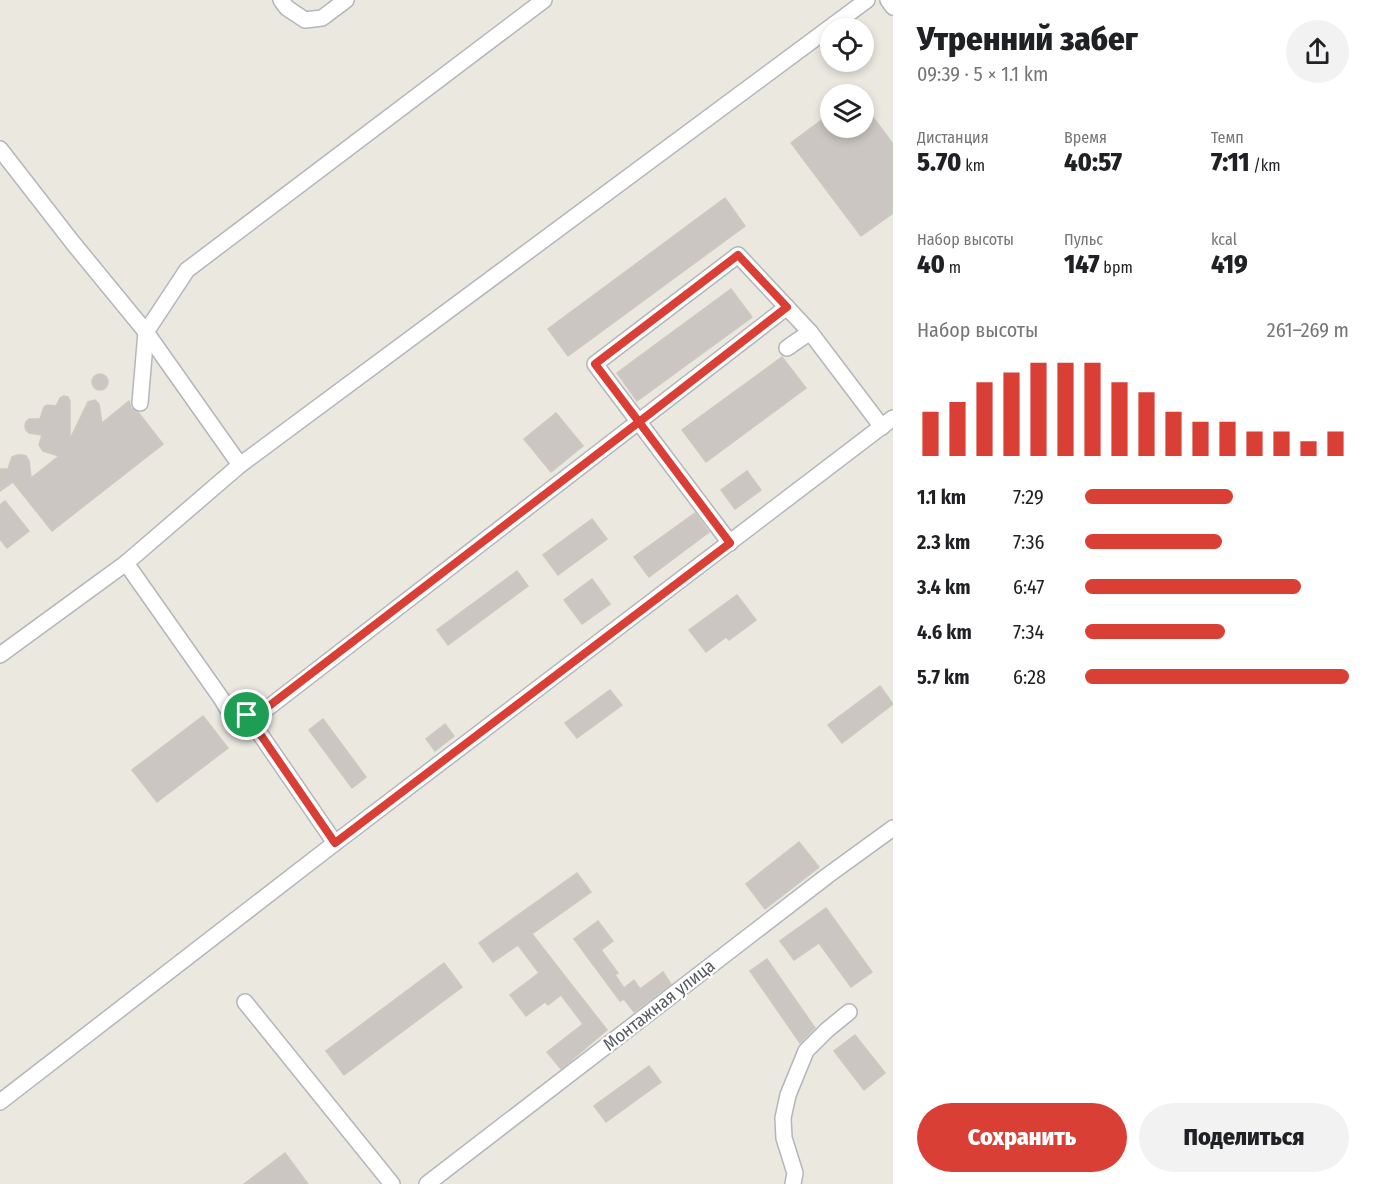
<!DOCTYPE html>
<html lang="ru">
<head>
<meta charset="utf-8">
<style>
	body { margin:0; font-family:"Fira Sans Condensed",sans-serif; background:#f2f2f2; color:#202124; height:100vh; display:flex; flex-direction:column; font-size:22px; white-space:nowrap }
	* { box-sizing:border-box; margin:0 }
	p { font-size:20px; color:#757577 }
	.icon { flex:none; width:33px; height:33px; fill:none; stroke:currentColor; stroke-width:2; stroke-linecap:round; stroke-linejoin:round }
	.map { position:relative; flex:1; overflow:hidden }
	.side { display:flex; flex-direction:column; background:#fff; width:480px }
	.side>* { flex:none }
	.fabs { position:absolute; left:820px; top:18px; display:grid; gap:12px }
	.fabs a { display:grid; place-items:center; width:54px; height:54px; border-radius:50%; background:#fff; box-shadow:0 3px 9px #0003; font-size:30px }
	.pin { position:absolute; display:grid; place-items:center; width:51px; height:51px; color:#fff; margin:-26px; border:3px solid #fff; border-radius:50%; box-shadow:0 2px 6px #0007 }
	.round { display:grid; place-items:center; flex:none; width:63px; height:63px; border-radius:32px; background:#f2f2f2 }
	.head { display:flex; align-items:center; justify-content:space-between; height:102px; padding:0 24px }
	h1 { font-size:33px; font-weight:800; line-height:45px }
	.stats { display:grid; grid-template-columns:repeat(3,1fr); gap:9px; height:102px; padding:6px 24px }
	.stats div { display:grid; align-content:center }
	.stats b { font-size:26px; font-weight:800 }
	.stats small { font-size:16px; font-weight:400 }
	.stats p { font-size:16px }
	.chart { height:168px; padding:12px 24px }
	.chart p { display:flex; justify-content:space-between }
	.chart svg { width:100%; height:108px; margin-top:6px; stroke:#da3f36; stroke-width:6 }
	.cta { display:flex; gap:12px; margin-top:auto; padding:12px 24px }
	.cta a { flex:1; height:69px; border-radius:36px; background:#da3f36; color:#fff; font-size:24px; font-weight:800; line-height:69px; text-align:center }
	.cta a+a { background:#f2f2f2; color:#202124 }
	ul { padding:0 24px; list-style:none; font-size:20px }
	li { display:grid; grid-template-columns:96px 72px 1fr; align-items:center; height:45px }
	li i { height:15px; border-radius:8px; background:#da3f36 }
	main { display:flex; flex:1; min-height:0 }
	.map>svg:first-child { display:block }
	.building { fill:#cbc6c1; stroke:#cec9bf; stroke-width:1.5 }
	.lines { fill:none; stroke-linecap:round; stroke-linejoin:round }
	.minor-casing { stroke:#b3b6ba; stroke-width:18 }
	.minor { stroke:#fff; stroke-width:15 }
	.route-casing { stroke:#fff; stroke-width:12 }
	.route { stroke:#da3f36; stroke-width:8 }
	.labels { text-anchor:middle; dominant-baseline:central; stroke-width:4.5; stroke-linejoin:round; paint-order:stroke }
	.street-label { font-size:18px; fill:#595c60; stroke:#fff }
</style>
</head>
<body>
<main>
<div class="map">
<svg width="893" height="1184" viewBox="0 0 893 1184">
	<rect width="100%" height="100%" fill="#ebe8e0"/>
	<g class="building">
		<path d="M864 105 893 144V213L861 236 791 143 831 113V128H864Z"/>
		<path d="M725 198 745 226 568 356 548 329Z"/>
		<path d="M731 289 752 317 637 401 617 373Z"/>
		<path d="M782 357 806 388 706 462 682 430Z"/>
		<circle cx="100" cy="382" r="8"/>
		<path d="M64 396 68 397 70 401V439L88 402 95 400 99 404 102 423 129 401 131 408 138 412 163 444 52 531 13 482 0 491V469H8L12 457 17 455H22L26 456 29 461 31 478 59 456 43 451 39 445 42 435 29 433 26 430 25 426 26 422 29 419H40L44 407 47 405 56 406 60 398Z"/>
		<path d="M556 413 583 446 551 472 524 439Z"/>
		<path d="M747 471 761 490 735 509 721 490Z"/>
		<path d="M5 501 29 531 7 548 0 539V505Z"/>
		<path d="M695 513 709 532 649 577 634 557Z"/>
		<path d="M592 519 607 539 558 575 543 555Z"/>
		<path d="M517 571 528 586 448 645 437 630Z"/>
		<path d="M592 579 610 604 582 624 564 600Z"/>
		<path d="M737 595 756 620 729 640 726 637 706 652 689 630Z"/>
		<path d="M880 686 893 704 842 743 828 725Z"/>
		<path d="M610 690 622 705 577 738 565 723Z"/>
		<path d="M203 716 228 748 157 802 132 770Z"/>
		<path d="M323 719 366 777 352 788 309 730Z"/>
		<path d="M445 724 454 736 435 751 426 739Z"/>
		<path d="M799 842 819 867 765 909 746 884Z"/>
		<path d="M577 873 591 892 532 934 607 1030 561 1069 547 1052 583 1024 561 995 548 1005 545 1002 526 1016 510 995 539 973 518 945 493 962 479 943Z"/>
		<path d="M826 908 872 972 851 987 819 943 794 960 780 941Z"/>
		<path d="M598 921 613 941 601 950 618 973 615 975 624 988 634 980 640 989 663 972 671 984 634 1012 624 999 620 1001 574 939Z"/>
		<path d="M767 959 815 1028 800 1043 750 971Z"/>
		<path d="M444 963 462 987 344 1075 326 1051Z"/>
		<path d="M855 1035 885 1073 864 1090 834 1051Z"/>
		<path d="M649 1066 661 1082 606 1122 594 1106Z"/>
		<path d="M285 1153 308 1184H244Z"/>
	</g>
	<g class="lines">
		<g class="minor-casing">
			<g id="minor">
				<path d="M281 0 287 8 305 20 322 18 346 0"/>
				<path d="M888 0 893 7"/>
				<path d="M0 149 73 243 146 332 240 465"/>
				<path d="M787 348 810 332 882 427"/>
				<path d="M140 403 146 332 187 270 544 0"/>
				<path d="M730 543 595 364 738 255 810 332"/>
				<path d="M126 563 221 698 230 713 247 715 269 707 787 307"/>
				<path d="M0 655 126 563 240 465 867 0"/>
				<path d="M247 715 335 843"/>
				<path d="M245 1002 392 1184"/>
				<path d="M0 1102 335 843 893 418"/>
				<path d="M427 1184 827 876 893 828"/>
				<path d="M793 1184 795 1173 784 1138 783 1118 788 1095 806 1051 827 1030 849 1012"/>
			</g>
		</g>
		<use href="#minor" class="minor"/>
	</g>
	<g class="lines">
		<g class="route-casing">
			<path id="route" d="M247 715 335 843 730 543 639 422 787 307 738 255 595 364 639 422 269 706 247 715"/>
		</g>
		<use href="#route" class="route"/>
	</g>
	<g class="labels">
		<g class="street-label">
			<text transform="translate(659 1005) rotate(-38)">Монтажная улица</text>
		</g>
	</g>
</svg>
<div class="fabs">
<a><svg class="icon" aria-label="locate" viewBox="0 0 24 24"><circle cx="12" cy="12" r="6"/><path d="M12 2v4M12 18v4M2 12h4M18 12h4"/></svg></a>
<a><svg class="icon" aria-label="layers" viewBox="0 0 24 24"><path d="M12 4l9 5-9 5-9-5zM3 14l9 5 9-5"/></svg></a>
</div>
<div class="pin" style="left:247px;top:715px;background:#1e9e55"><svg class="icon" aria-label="arrive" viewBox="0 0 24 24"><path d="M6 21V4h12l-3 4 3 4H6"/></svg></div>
</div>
<section class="side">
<div class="head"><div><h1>Утренний забег</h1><p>09:39 · 5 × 1.1 km</p></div><a class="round"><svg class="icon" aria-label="share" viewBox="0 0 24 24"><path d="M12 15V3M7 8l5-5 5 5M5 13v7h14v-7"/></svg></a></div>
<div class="stats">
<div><p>Дистанция</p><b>5.70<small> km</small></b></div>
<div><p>Время</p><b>40:57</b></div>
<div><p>Темп</p><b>7:11<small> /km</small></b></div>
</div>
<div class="stats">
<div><p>Набор высоты</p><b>40<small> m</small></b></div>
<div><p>Пульс</p><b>147<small> bpm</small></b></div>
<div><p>kcal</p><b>419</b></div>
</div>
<div class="chart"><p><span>Набор высоты</span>261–269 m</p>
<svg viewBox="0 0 160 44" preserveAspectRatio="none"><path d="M5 44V26M15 44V22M25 44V14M35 44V10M45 44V6M55 44V6M65 44V6M75 44V14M85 44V18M95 44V26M105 44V30M115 44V30M125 44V34M135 44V34M145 44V38M155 44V34"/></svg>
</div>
<ul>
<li><b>1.1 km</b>7:29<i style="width:56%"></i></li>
<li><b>2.3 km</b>7:36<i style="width:52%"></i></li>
<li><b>3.4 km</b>6:47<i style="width:82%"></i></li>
<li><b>4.6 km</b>7:34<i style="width:53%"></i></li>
<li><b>5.7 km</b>6:28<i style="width:100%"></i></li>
</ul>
<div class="cta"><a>Сохранить</a><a>Поделиться</a></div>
</section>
</main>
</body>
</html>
